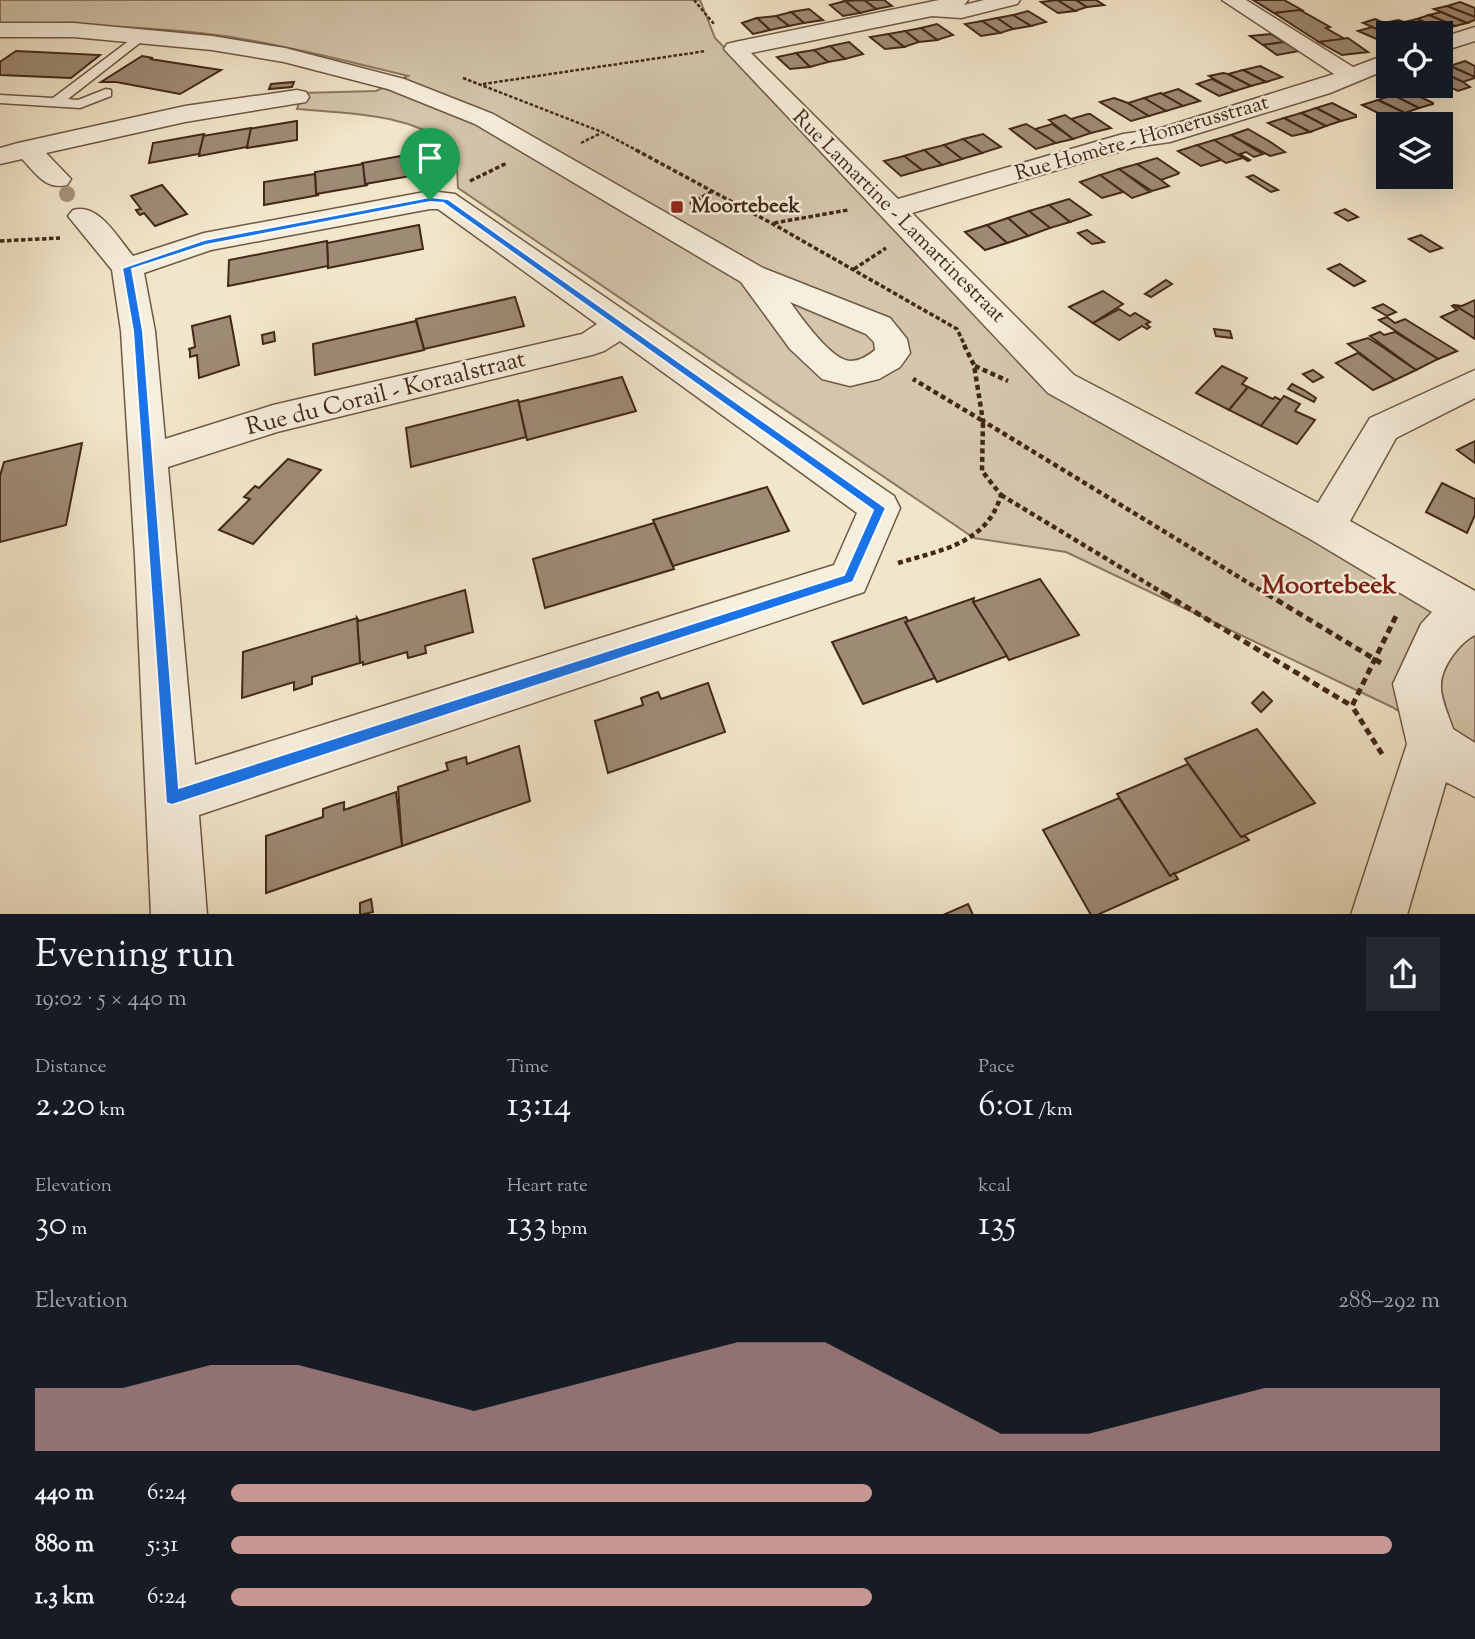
<!DOCTYPE html>
<html lang="en">
<head>
<meta charset="utf-8">
<style>
	body { margin:0; font-family:"Sorts Mill Goudy",serif; background:#242831; color:#f1f3f6; height:100vh; display:flex; flex-direction:column; font-size:26px; white-space:nowrap }
	* { box-sizing:border-box; margin:0 }
	p { font-size:23px; color:#9ea1a6 }
	.icon { flex:none; width:38px; height:38px; fill:none; stroke:currentColor; stroke-width:2; stroke-linecap:round; stroke-linejoin:round }
	.map { position:relative; height:914px; overflow:hidden }
	.panel { display:flex; flex-direction:column; background:#171b24; flex:1 }
	.panel>* { flex:none }
	.tools { position:absolute; left:1376px; top:21px; display:grid; gap:14px }
	.tools a { display:grid; place-items:center; width:77px; height:77px; border-radius:0px; background:#171b24; box-shadow:0 7px 28px #0002; font-size:35px }
	.pin { position:absolute; display:grid; place-items:center; width:60px; height:60px; color:#fff; margin:-72px -30px; border-radius:50% 50% 50% 0; rotate:-45deg; box-shadow:0 0 7px #0007 }
	.pin .icon { rotate:45deg }
	.round { display:grid; place-items:center; flex:none; width:74px; height:74px; border-radius:0px; background:#242831 }
	.head { display:flex; align-items:center; justify-content:space-between; height:119px; padding:0 35px }
	h1 { font-size:38px; font-weight:600; line-height:52px }
	.stats { display:grid; grid-template-columns:repeat(3,1fr); gap:10px; height:119px; padding:7px 35px }
	.stats div { display:grid; align-content:center }
	.stats b { font-size:35px; font-weight:600 }
	.stats small { font-size:19px; font-weight:400 }
	.stats p { font-size:19px }
	.chart { height:196px; padding:14px 35px }
	.chart p { display:flex; justify-content:space-between }
	.chart svg { width:100%; height:126px; margin-top:7px; fill:#c59692; opacity:.7 }
	ul { padding:0 35px; list-style:none; font-size:23px }
	li { display:grid; grid-template-columns:112px 84px 1fr; align-items:center; height:52px }
	li i { height:18px; border-radius:9px; background:#c59692 }
	.map>svg:first-child { display:block }
	.green { fill:#d4c6ac; stroke:#8b7762; stroke-width:2 }
	.building { fill:#9e8b75; stroke:#422818; stroke-width:2 }
	.lines { fill:none; stroke-linecap:round; stroke-linejoin:round }
	.service-casing { stroke:#6e5844; stroke-width:3 }
	.minor-casing { stroke:#6e5844; stroke-width:3 }
	.path-far3 { stroke:#422818; stroke-width:2.5; stroke-dasharray:3.5 2; stroke-linecap:butt }
	.path-far2 { stroke:#422818; stroke-width:3.5; stroke-dasharray:4.5 2.5; stroke-linecap:butt }
	.path-far1 { stroke:#422818; stroke-width:4.5; stroke-dasharray:5 3.5; stroke-linecap:butt }
	.path { stroke:#422818; stroke-width:5; stroke-dasharray:7 4.5; stroke-linecap:butt }
	.service { fill:#f7efdd; fill-rule:evenodd }
	.minor { fill:#f7efdd; fill-rule:evenodd }
	.tree { fill:#a5947c }
	.route { fill:#1a73e8; stroke:#fff; stroke-width:2; fill-rule:evenodd }
	.poi-dot { fill:#8f2418; stroke:#f7efdd; stroke-width:2.5 }
	.labels { text-anchor:middle; dominant-baseline:central; stroke-width:5; stroke-linejoin:round; paint-order:stroke }
	.far-street-label { font-size:21px; fill:#422818; stroke:#f7efdd }
	.far-poi-label { font-size:21px; font-weight:bold; fill:#422818; stroke:#f7efdd; text-anchor:start }
	.street-label { font-size:24px; fill:#422818; stroke:#f7efdd }
	.neighbourhood-label { font-size:26px; font-weight:bold; fill:#7a1f14; stroke:#f7efdd }
</style>
</head>
<body>
<div class="map">
<svg width="1475" height="915" viewBox="0 0 1475 915">
	<rect width="100%" height="100%" fill="#f2e6ca"/>
	<filter id="stains"><feTurbulence type="fractalNoise" baseFrequency=".00286" numOctaves="4"/><feColorMatrix values="0 0 0 0 .2 0 0 0 0 .09 0 0 0 0 .02 0 0 0 .5 -.17"/></filter>
	<radialGradient id="worn" r=".72"><stop offset=".6" stop-color="#630" stop-opacity="0"/><stop offset="1" stop-color="#630" stop-opacity=".3"/></radialGradient>
	<path class="green" d="M0 0H700L715 38 1054 390 1475 626V758L1392 707 1066 552 974 538 458 188 456 147C404 113 357 114 297 109L302 93 376 91 408 76C347 61 287 46 225 36 150 26 75 24 0 24Z"/>
	<g class="building">
		<path d="M864 0H884L892 6 876 9Z"/>
		<path d="M864 0 876 9 860 13 845 1Z"/>
		<path d="M1057 0H1076L1087 7 1075 11Z"/>
		<path d="M1057 0 1075 11 1058 13 1041 2Z"/>
		<path d="M1076 0H1096L1104 5 1087 7Z"/>
		<path d="M1253 0H1284L1302 10 1274 13Z"/>
		<path d="M845 1 860 13 843 16 830 5Z"/>
		<path d="M1460 2 1475 8V17L1447 6Z"/>
		<path d="M1447 6 1475 17V20L1467 23 1434 9Z"/>
		<path d="M809 9 823 20 804 23 791 12Z"/>
		<path d="M1300 10 1330 27 1326 28 1345 39 1319 42 1274 13Z"/>
		<path d="M1028 11 1046 22 1031 26 1013 15Z"/>
		<path d="M791 12 804 23 789 26 776 16Z"/>
		<path d="M1441 12 1467 23 1455 26 1429 15Z"/>
		<path d="M1013 15 1031 26 1013 29 997 18Z"/>
		<path d="M1429 15 1455 26 1442 30 1417 19Z"/>
		<path d="M776 16 789 26 770 30 757 18Z"/>
		<path d="M757 18 770 30 753 34 742 23Z"/>
		<path d="M997 18 1013 29 1000 33 982 21Z"/>
		<path d="M1375 19 1390 26 1407 33 1388 34 1363 23Z"/>
		<path d="M1417 19 1442 30 1429 33 1404 22Z"/>
		<path d="M1398 20 1404 22 1429 33H1407L1384 23Z"/>
		<path d="M982 21 1000 33 981 36 965 24Z"/>
		<path d="M937 24 953 35 937 40 921 28Z"/>
		<path d="M1372 27 1388 34V44L1358 31Z"/>
		<path d="M921 28 937 40 919 42 905 31Z"/>
		<path d="M905 31 919 42 904 47 888 34Z"/>
		<path d="M888 34 904 47 885 49 870 37Z"/>
		<path d="M1271 34 1284 42 1263 45 1250 36Z"/>
		<path d="M1348 38 1368 52 1342 55 1319 42Z"/>
		<path d="M849 42 863 54 845 59 830 46Z"/>
		<path d="M1284 42 1299 51 1277 55 1263 45Z"/>
		<path d="M830 46 845 59 828 62 814 50Z"/>
		<path d="M814 50 828 62 810 67 796 53Z"/>
		<path d="M16 51 100 55 71 78 0 75V62Z"/>
		<path d="M796 53 810 67 790 69 777 57Z"/>
		<path d="M142 56 153 58 150 59 221 70 180 94 116 82H101Z"/>
		<path d="M1465 61 1475 66V77L1450 66Z"/>
		<path d="M1260 66 1282 77 1266 82 1243 70Z"/>
		<path d="M1450 66 1475 77V78L1463 82 1440 71Z"/>
		<path d="M1243 70 1266 82 1251 86 1228 74Z"/>
		<path d="M1440 71 1463 82 1470 87 1458 91 1440 82Z"/>
		<path d="M1223 73 1228 74 1251 86 1235 91 1209 76Z"/>
		<path d="M1212 79 1235 91 1219 96 1197 84Z"/>
		<path d="M294 82 292 87 269 89 271 84Z"/>
		<path d="M1178 89 1200 101 1183 106 1162 94Z"/>
		<path d="M1408 91 1433 103V104L1419 108 1393 95Z"/>
		<path d="M1161 93 1162 94 1183 106 1166 111 1144 98Z"/>
		<path d="M1393 95 1419 108 1405 113 1378 100Z"/>
		<path d="M1114 98 1128 103 1149 116 1131 121 1100 102Z"/>
		<path d="M1144 98 1166 111 1149 116 1128 103Z"/>
		<path d="M1378 100 1405 113 1388 118 1362 105Z"/>
		<path d="M1332 103 1356 115V117L1341 121 1316 108Z"/>
		<path d="M1316 108 1341 121 1326 126 1301 113Z"/>
		<path d="M1301 113 1326 126 1310 132 1284 118Z"/>
		<path d="M1088 114H1090L1111 128 1091 133 1071 119Z"/>
		<path d="M1065 115 1071 119 1091 133 1073 139 1049 120Z"/>
		<path d="M1284 118 1310 132 1292 136 1268 123Z"/>
		<path d="M297 121V140L247 148 248 129Z"/>
		<path d="M1026 124 1035 129 1056 143 1036 149 1010 129Z"/>
		<path d="M1052 124 1073 139 1056 143 1035 129Z"/>
		<path d="M251 128 247 147 199 156 202 136Z"/>
		<path d="M1248 129 1272 143 1285 152 1270 156 1231 135Z"/>
		<path d="M204 134 199 154 149 163 153 143Z"/>
		<path d="M983 134 1001 147 982 153 963 139Z"/>
		<path d="M1231 135 1254 149 1263 154 1254 157 1246 152 1240 154 1250 160 1248 161 1214 140Z"/>
		<path d="M963 139 982 153 962 159 944 145Z"/>
		<path d="M1214 140 1243 158 1226 163 1197 145Z"/>
		<path d="M944 145 962 159 942 165 924 150Z"/>
		<path d="M1197 145 1221 160 1201 166 1178 151Z"/>
		<path d="M924 150 942 165 922 170 904 156Z"/>
		<path d="M412 154 416 175 365 184 362 163Z"/>
		<path d="M904 156 922 170 901 176 884 161Z"/>
		<path d="M1157 158 1179 173 1178 174 1161 180 1137 164Z"/>
		<path d="M363 164 365 184 368 185 316 194 315 172Z"/>
		<path d="M1137 164 1161 180 1169 186 1152 191 1119 169Z"/>
		<path d="M1119 169 1142 186 1150 192 1132 198 1100 175Z"/>
		<path d="M315 174 316 194 319 195 264 205V182Z"/>
		<path d="M1100 175 1123 192 1102 198 1080 182Z"/>
		<path d="M1253 175 1278 190 1271 192 1247 177Z"/>
		<path d="M162 185 187 214 155 226 144 213 140 215 138 213 136 210 141 209 131 196Z"/>
		<path d="M1069 199 1091 215 1070 222 1049 205Z"/>
		<path d="M1049 205 1070 222 1050 228 1029 211Z"/>
		<path d="M1345 209 1358 217 1348 221 1335 213Z"/>
		<path d="M1029 211 1050 228 1028 236 1008 218Z"/>
		<path d="M1008 218 1028 236 1007 243 987 225Z"/>
		<path d="M419 225 423 249 328 268 327 243Z"/>
		<path d="M987 225 1007 243 985 250 965 232Z"/>
		<path d="M1087 230 1104 242 1092 244 1078 233Z"/>
		<path d="M1421 235 1442 248 1430 252 1409 239Z"/>
		<path d="M327 241 328 266 228 286 229 260Z"/>
		<path d="M1340 264 1365 281 1354 286 1328 269Z"/>
		<path d="M1166 280 1172 284 1151 297 1145 294Z"/>
		<path d="M1103 291 1123 304 1093 323 1069 307Z"/>
		<path d="M515 297 524 326 424 349 416 319Z"/>
		<path d="M1475 300V318L1454 305 1462 306Z"/>
		<path d="M1383 304 1396 312 1387 316 1373 308Z"/>
		<path d="M1454 305 1475 318V339L1441 317 1457 310 1452 306Z"/>
		<path d="M1119 309 1130 316 1135 313 1150 322 1146 324 1150 327 1147 329 1142 326 1119 340 1093 323Z"/>
		<path d="M230 316 239 365 199 378 197 355 190 357V352L189 349 195 347 192 326Z"/>
		<path d="M1387 317 1395 323 1405 319 1457 351 1438 359 1379 320Z"/>
		<path d="M416 321 424 350 315 375 313 344Z"/>
		<path d="M1214 329 1230 331 1232 338 1216 336Z"/>
		<path d="M274 332 275 341 263 344 262 335Z"/>
		<path d="M1380 332 1384 335 1395 332 1438 359 1416 370 1370 336Z"/>
		<path d="M1368 338 1378 344 1416 370 1395 380 1348 344Z"/>
		<path d="M1358 353 1395 380 1373 390 1336 363Z"/>
		<path d="M1222 366 1247 378 1242 384 1248 387 1229 410 1196 393Z"/>
		<path d="M1313 370 1323 377 1313 382 1303 374Z"/>
		<path d="M622 377 636 411 527 440 518 400 519 402Z"/>
		<path d="M1292 384 1304 390 1316 398 1314 402 1288 389Z"/>
		<path d="M1248 387 1273 399 1275 397 1281 400 1261 426 1229 410Z"/>
		<path d="M1284 396 1300 404 1295 411 1315 420 1297 444 1261 426Z"/>
		<path d="M518 400 526 437 411 467 406 428Z"/>
		<path d="M1475 441V463L1457 450Z"/>
		<path d="M82 443 66 525 0 542V476L4 462Z"/>
		<path d="M288 459 321 470 253 544 219 530 250 499 244 497 255 486 259 488Z"/>
		<path d="M1442 483 1475 499V515L1467 533 1426 512Z"/>
		<path d="M767 487 789 531 673 566 653 520Z"/>
		<path d="M654 523 674 569 545 608 533 559Z"/>
		<path d="M1040 579 1079 635 1009 660 973 602Z"/>
		<path d="M465 590 473 632 425 646 426 653 408 658 407 652 363 665V662L360 663 357 618 359 621Z"/>
		<path d="M974 598 973 602 1007 656 937 682 905 622Z"/>
		<path d="M906 617 908 621 905 622 935 678 863 704 832 642Z"/>
		<path d="M357 618 360 663 312 677V684L294 690V682L242 698 243 652Z"/>
		<path d="M708 683 725 732 608 773 595 721 643 705 641 698 658 692 661 699Z"/>
		<path d="M1263 692 1272 701 1261 712 1252 703Z"/>
		<path d="M1257 729 1315 803 1241 837 1185 759Z"/>
		<path d="M519 746 530 801 402 846 398 787 448 770 446 763 466 757 467 764Z"/>
		<path d="M1188 764 1241 837 1245 836 1249 840 1170 876 1117 794Z"/>
		<path d="M396 792 402 846 266 893V836L323 817V809L334 805 344 802V810Z"/>
		<path d="M1119 798 1170 876 1174 873 1178 879 1097 915H1091L1043 830Z"/>
		<path d="M371 899 373 912 360 915V903Z"/>
		<path d="M968 904 973 915H943Z"/>
	</g>
	<g class="lines">
		<g class="service-casing">
			<path id="service" d="M142 31 148 35 146 38 68 99 78 100 106 89 111 90V96L80 108 0 103V95L53 98Z"/>
		</g>
		<g class="minor-casing">
			<g id="minor">
				<path d="M939 0H968L964 5 984 0H1020L1017 4 961 18 932 16 751 53 898 199 1123 134 1158 129 1334 74 1222 0H1246L1353 67 1388 54V69L1330 93 1170 142 1135 147 912 213 1074 375 1318 503 1370 418 1475 370V398L1396 438 1350 521 1475 591V635C1460 642 1441 667 1441 685 1440 698 1449 716 1453 729L1475 743V797L1446 782 1407 915H1351L1407 744 1393 684 1421 624 1432 612 1310 539 1048 393 724 49 727 44 735 42Z"/>
				<path d="M0 23H74L212 36 285 48 404 79 493 114 763 268 890 318 907 339 910 353 900 367 879 379 850 386 822 379 790 349 741 282 475 124 388 89 284 62 212 50 74 37H0ZM790 302 866 334 874 342 875 350C868 356 860 361 850 361 831 360 801 317 790 302Z"/>
				<path d="M1475 27V41L1440 52V38Z"/>
				<path d="M297 90 306 92 309 97 306 102 185 122 46 153 71 179 67 185C45 190 36 173 22 159L0 164V148L18 143 185 106Z"/>
				<path d="M430 191 455 194 894 496 900 508 864 592 199 815 207 915H151L135 557 121 331 112 270 68 216 73 210C99 203 117 237 133 256L204 233ZM430 209H438L597 324 582 334 273 405 165 439 155 331 144 273 211 250ZM620 341 857 513 834 565 195 765 168 467 277 432 592 355 604 351Z"/>
			</g>
		</g>
		<g class="path-far3">
			<path d="M694 0 714 24"/>
			<path d="M463 78 602 132 640 152"/>
			<path d="M483 84 706 51"/>
			<path d="M581 143 601 133"/>
		</g>
		<g class="path-far2">
			<path d="M636 150 773 224 957 329 965 346"/>
			<path d="M470 181 507 163"/>
			<path d="M690 204 711 192"/>
			<path d="M774 223 848 210"/>
			<path d="M0 241 60 238"/>
			<path d="M854 269 886 248"/>
		</g>
		<g class="path-far1">
			<path d="M964 345 974 365 983 421 1270 596"/>
			<path d="M975 366 1008 381"/>
			<path d="M1001 495 1168 596"/>
			<path d="M898 563C941 550 987 544 1001 495L982 471 983 421 913 379"/>
		</g>
		<g class="path">
			<path d="M1165 594 1352 706"/>
			<path d="M1267 594 1381 663"/>
			<path d="M1382 754 1352 706 1397 614"/>
		</g>
		<use href="#service" class="service"/>
		<use href="#minor" class="minor"/>
	</g>
	<circle class="tree" cx="67" cy="194" r="8"/>
	<path class="route" d="M430 197 448 199 886 508 853 582 172 805 166 803 133 331 122 268 204 240ZM430 202 443 203 873 510 844 575 179 788 143 331 132 269 206 245Z"/>
	<rect class="poi-dot" x="670" y="200" width="14" height="14" rx="3.5"/>
	<g class="labels">
		<g class="far-street-label">
			<text transform="translate(1142 139) rotate(-16)">Rue Homère - Homerusstraat</text>
			<text transform="translate(898 217) rotate(45)">Rue Lamartine - Lamartinestraat</text>
		</g>
		<g class="far-poi-label">
			<text x="691" y="207">Moortebeek</text>
		</g>
		<g class="street-label">
			<text transform="translate(386 394) rotate(-14)">Rue du Corail - Koraalstraat</text>
		</g>
		<g class="neighbourhood-label">
			<text x="1329" y="586">Moortebeek</text>
		</g>
	</g>
	<rect width="100%" height="100%" filter="url(#stains)"/>
	<rect width="100%" height="100%" fill="url(#worn)"/>
</svg>
<div class="tools">
<a><svg class="icon" aria-label="locate" viewBox="0 0 24 24"><circle cx="12" cy="12" r="6"/><path d="M12 2v4M12 18v4M2 12h4M18 12h4"/></svg></a>
<a><svg class="icon" aria-label="layers" viewBox="0 0 24 24"><path d="M12 4l9 5-9 5-9-5zM3 14l9 5 9-5"/></svg></a>
</div>
<div class="pin" style="left:430px;top:200px;background:#1e9e55"><svg class="icon" aria-label="arrive" viewBox="0 0 24 24"><path d="M6 21V4h12l-3 4 3 4H6"/></svg></div>
</div>
<section class="panel">
<div class="head"><div><h1>Evening run</h1><p>19:02 · 5 × 440 m</p></div><a class="round"><svg class="icon" aria-label="share" viewBox="0 0 24 24"><path d="M12 15V3M7 8l5-5 5 5M5 13v7h14v-7"/></svg></a></div>
<div class="stats">
<div><p>Distance</p><b>2.20<small> km</small></b></div>
<div><p>Time</p><b>13:14</b></div>
<div><p>Pace</p><b>6:01<small> /km</small></b></div>
</div>
<div class="stats">
<div><p>Elevation</p><b>30<small> m</small></b></div>
<div><p>Heart rate</p><b>133<small> bpm</small></b></div>
<div><p>kcal</p><b>135</b></div>
</div>
<div class="chart"><p><span>Elevation</span>288–292 m</p>
<svg viewBox="0 0 160 44" preserveAspectRatio="none"><path d="M0 44V22L10 22L20 14L30 14L40 22L50 30L60 22L70 14L80 6L90 6L100 22L110 38L120 38L130 30L140 22L150 22L160 22V44z"/></svg>
</div>
<ul>
<li><b>440 m</b>6:24<i style="width:53%"></i></li>
<li><b>880 m</b>5:31<i style="width:96%"></i></li>
<li><b>1.3 km</b>6:24<i style="width:53%"></i></li>
</ul>
</section>
</body>
</html>
